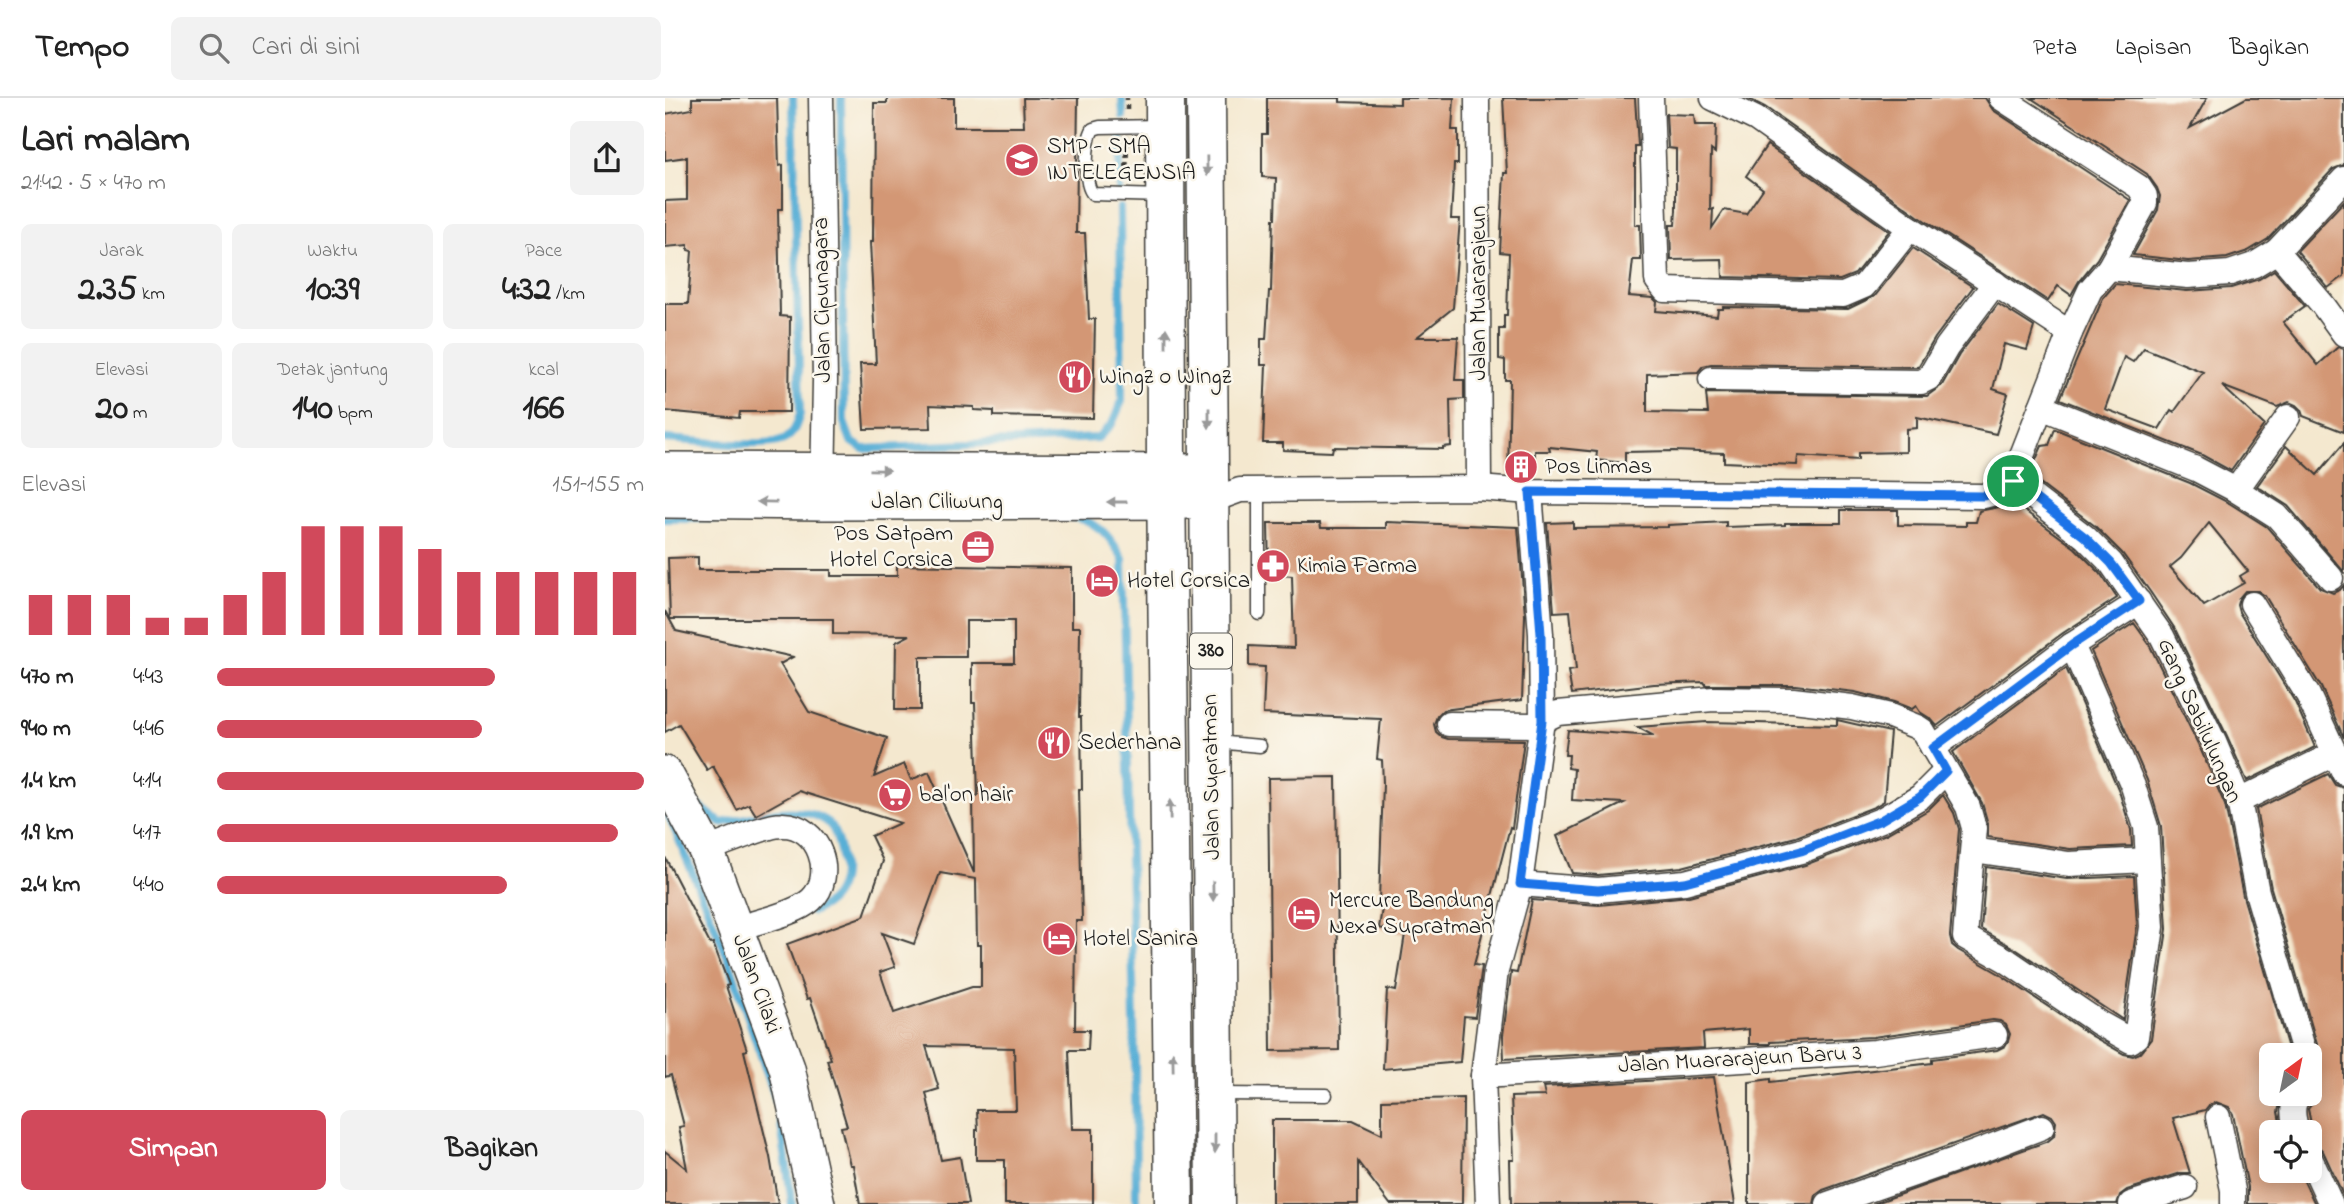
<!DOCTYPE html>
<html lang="id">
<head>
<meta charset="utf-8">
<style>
	body { margin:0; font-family:"Indie Flower",sans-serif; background:#f2f2f2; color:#222; height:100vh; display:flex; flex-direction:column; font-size:26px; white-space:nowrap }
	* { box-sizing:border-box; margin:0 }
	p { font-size:23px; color:#767676 }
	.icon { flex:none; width:38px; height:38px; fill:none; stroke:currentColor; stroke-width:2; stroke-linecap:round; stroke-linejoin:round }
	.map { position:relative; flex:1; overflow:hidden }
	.drawer { display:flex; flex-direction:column; background:#fff; width:665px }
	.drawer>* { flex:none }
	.needle { width:46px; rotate:33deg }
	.buttons { position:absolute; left:1594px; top:945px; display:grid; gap:14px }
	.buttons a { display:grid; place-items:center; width:63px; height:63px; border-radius:10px; background:#fff; box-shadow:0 4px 18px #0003; font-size:35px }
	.pin { position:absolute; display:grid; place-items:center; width:60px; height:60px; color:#fff; margin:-30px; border:4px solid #fff; border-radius:50%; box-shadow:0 2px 7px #0007 }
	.round { display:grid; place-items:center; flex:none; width:74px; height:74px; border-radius:10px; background:#f2f2f2 }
	.head { display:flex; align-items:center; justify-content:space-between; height:119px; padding:0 21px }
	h1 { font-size:38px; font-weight:800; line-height:52px }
	.metrics { display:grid; grid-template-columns:repeat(3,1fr); gap:10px; height:119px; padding:7px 21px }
	.metrics div { display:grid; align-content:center; border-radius:10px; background:#f2f2f2; text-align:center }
	.metrics b { font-size:35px; font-weight:800 }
	.metrics small { font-size:19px; font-weight:400 }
	.metrics p { font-size:19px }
	.chart { height:196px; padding:14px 21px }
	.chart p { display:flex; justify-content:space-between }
	.chart svg { width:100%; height:126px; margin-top:7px; stroke:#d1495b; stroke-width:6 }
	.cta { display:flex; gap:14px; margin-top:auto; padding:14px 21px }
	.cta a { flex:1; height:80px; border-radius:10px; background:#d1495b; color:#fff; font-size:28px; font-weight:800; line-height:80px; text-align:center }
	.cta a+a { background:#f2f2f2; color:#222 }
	ul { padding:0 21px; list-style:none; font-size:23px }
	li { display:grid; grid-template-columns:112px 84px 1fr; align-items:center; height:52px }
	li i { height:18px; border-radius:9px; background:#d1495b }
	header { display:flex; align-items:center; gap:42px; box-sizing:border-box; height:98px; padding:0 35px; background:#fff; border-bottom:2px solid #e0e0e0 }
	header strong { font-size:33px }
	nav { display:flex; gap:38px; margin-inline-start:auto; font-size:24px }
	.search { width:490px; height:63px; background:#f2f2f2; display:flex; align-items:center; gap:18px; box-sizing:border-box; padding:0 24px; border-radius:10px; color:#767676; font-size:26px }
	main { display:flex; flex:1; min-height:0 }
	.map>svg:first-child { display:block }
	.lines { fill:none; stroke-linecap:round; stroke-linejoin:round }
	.stream { stroke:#59afd6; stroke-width:8 }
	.building { fill:#d39775; fill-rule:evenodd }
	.lane-casing { stroke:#3c3b37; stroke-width:15 }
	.street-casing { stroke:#3c3b37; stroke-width:27 }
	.secondary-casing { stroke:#3c3b37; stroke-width:38 }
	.primary-casing { stroke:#3c3b37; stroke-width:41 }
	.path { stroke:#3c3b37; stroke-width:4.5; stroke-dasharray:5 5; stroke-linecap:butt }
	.lane { stroke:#fff; stroke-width:12 }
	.street { stroke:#fff; stroke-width:24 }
	.secondary { stroke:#fff; stroke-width:35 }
	.primary { stroke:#fff; stroke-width:38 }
	.oneway { fill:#999 }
	.route-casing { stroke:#fff; stroke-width:14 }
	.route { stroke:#1a73e8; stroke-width:9 }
	.labels { text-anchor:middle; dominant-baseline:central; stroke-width:5; stroke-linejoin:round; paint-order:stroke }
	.shield { fill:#fbf7ec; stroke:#5f5e5a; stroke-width:2 }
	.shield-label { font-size:21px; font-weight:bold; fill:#1c1c1c }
	.poi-label { font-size:23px; fill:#1c1c1c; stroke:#fbf7ec; text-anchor:start }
	.street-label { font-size:23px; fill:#1c1c1c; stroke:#fbf7ec }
</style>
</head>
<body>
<header>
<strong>Tempo</strong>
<div class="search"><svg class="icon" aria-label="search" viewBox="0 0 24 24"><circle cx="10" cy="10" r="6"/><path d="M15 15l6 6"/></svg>Cari di sini</div>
<nav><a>Peta</a><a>Lapisan</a><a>Bagikan</a></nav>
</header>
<main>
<section class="drawer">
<div class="head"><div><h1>Lari malam</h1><p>21:42 · 5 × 470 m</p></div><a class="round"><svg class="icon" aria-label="share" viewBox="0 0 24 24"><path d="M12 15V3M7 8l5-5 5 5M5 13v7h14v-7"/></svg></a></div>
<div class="metrics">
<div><p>Jarak</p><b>2.35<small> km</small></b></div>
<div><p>Waktu</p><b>10:39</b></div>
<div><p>Pace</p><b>4:32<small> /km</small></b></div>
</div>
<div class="metrics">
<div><p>Elevasi</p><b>20<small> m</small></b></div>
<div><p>Detak jantung</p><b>140<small> bpm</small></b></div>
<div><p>kcal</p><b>166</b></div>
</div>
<div class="chart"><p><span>Elevasi</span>151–155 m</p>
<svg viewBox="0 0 160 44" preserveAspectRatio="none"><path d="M5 44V30M15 44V30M25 44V30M35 44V38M45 44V38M55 44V30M65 44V22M75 44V6M85 44V6M95 44V6M105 44V14M115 44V22M125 44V22M135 44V22M145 44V22M155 44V22"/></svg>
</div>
<ul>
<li><b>470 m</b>4:43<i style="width:65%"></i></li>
<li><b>940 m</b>4:46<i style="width:62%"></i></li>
<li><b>1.4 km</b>4:14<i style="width:100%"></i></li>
<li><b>1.9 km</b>4:17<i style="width:94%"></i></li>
<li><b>2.4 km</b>4:40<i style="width:68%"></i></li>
</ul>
<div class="cta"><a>Simpan</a><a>Bagikan</a></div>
</section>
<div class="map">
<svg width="1679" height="1106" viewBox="0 0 1679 1106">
	<rect width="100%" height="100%" fill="#fbf7ec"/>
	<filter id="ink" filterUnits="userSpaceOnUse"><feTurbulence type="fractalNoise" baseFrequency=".0143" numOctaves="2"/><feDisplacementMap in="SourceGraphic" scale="14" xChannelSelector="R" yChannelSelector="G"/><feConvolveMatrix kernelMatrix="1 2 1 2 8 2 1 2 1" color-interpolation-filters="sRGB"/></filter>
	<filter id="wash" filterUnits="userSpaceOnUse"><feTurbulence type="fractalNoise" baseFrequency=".00686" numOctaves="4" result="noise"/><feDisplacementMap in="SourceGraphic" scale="28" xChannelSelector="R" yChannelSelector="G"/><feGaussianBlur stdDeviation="1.57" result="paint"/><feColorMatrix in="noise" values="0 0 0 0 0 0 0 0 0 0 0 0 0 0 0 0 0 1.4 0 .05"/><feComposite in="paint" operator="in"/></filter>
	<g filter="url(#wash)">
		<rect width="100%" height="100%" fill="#f4e8cf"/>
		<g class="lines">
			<g class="stream">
				<path d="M176 0 179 324 186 343 198 351 433 340 447 326 457 303 455 110"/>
				<path d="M457 0 458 18"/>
				<path d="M454 94 456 40"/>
				<path d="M0 341C24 342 106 353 122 340 130 334 132 325 135 316L128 0"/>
				<path d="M403 419C432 421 445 438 458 461L470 965 471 1106"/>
				<path d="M0 421 76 420"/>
				<path d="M33 707 56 725C85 721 117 708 146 716 154 718 164 724 168 731 175 746 181 773 174 789 169 802 160 808 147 814"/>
				<path d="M4 718 64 863 114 1011 127 1106"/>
			</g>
		</g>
		<g id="blocks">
			<g class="building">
				<path d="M27 0H112L114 68 118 67V111H113L115 218 125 219 124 314H75L74 320 0 313V206H23L27 153 23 152V147L0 149V103L22 102V59L0 62V16L27 11Z"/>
				<path d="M222 0H289V29H359L358 0H413L411 135H420L424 221H430L428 320 329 318V313L309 312V309L265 307 266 330 199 331 195 266H211L205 144H208L209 5H222Z"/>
				<path d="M602 0H675V4L735 6V0H789L787 32H793V66H789L786 121H795L788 210 752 239H793L790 282H799V301L785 302 786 348 778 349V351L668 349 667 354 618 352V345H598L601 267H596V241H601L604 193H606L608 121H610L611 80 597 79V36H602Z"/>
				<path d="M838 0H970L973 48H970V127H975L976 162H968L964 198 988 200 992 204 991 213 1052 218 1053 211H1058V209L1183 211 1210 198 1248 150 1308 189 1270 240 1253 269 1046 266 1038 268 1033 274 982 276V314L1043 315 1041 295 1262 298 1277 287 1294 257 1333 206 1369 229 1362 252 1339 246 1328 291 1343 296 1331 336 1252 319V330L1241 331V354L1193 355V362L1133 358 1132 367 1059 364V355L1009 353 960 354V365L931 362 932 354 884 349 885 353H870L869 379 843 377 845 282H840V262L834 261V231H839V217H842L844 155 835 154 839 75H842Z"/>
				<path d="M1082 0H1320L1328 12 1465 102 1432 161 1414 183 1406 197 1393 188 1383 203 1253 118 1100 9Z"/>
				<path d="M1366 0H1542L1525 30 1581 0H1679V67L1668 71 1603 141 1583 153 1562 160 1523 163 1468 157 1493 112 1495 98 1492 90 1482 76Z"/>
				<path d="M1001 16 1029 17 1030 27H1051L1050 55 1046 52 1045 112 1048 111 1047 130 1059 112 1081 116 1098 91 1081 78 1102 47 1224 133 1190 176 1175 182 1058 179 1057 161 1006 162 1005 127H1010L1011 112V51L1003 50Z"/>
				<path d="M1679 103V178L1663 190 1632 153Z"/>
				<path d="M1609 172 1640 208 1618 224 1653 267 1673 249 1679 251V334L1638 318 1636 312 1631 307 1624 304 1612 309 1557 288 1599 327 1566 373 1537 357 1395 301 1438 200 1450 186 1522 193 1566 190 1594 181ZM1479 250 1538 274 1509 314 1506 312 1494 331 1440 311 1459 259 1468 264Z"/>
				<path d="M1390 331 1525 385 1564 405 1602 429 1655 490 1668 495 1675 492 1679 487V640L1656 589 1600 498 1593 493H1580L1574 500 1572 507 1574 514 1630 604 1650 649 1582 683 1562 638 1510 531 1486 495 1457 455 1430 428 1375 386 1369 366 1377 348 1384 347ZM1544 425 1583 473 1575 478 1579 485 1539 508 1505 469 1516 460Z"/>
				<path d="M1679 345V474L1623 408 1592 388 1621 348 1652 377Z"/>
				<path d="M1345 402 1410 450 1435 475 1452 500 1398 535 1272 628 1266 621 1255 614 1251 608 1247 611 1229 604 1190 594 1130 587H1041L1039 584 989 586 907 596 903 573 911 572 905 513 889 514 882 425 908 424V430L1003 429V427L1061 424V429L1120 427V425H1176V412H1233V427L1301 428V424H1311L1314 413 1334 409Z"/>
				<path d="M721 424 853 429 860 517 857 602 778 612 772 618 769 626 771 634 777 639 783 641 859 642 847 730 845 729 809 867 817 868 810 919 799 918 795 964 718 971 722 891 731 893 740 836 714 830 718 804 714 803 718 685 717 662 712 661 716 621 598 616 600 569 584 568V548L629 550 627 478 604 476 603 425H655L656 430H721Z"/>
				<path d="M33 459V472H166V478H232V467L407 470V529H415L414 619H416L417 691H414L417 823H411L410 932H424L423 952H404L407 1031H428V1106H340V1062H311V1032H313L312 1012H351L349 950 261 948 274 991 261 995 276 1062 295 1059 303 1106H195L188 1067H185L176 1029 182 1028 162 962 166 961 145 900 142 901 122 846 199 818 218 763 206 738 235 725 134 693 91 717 84 706 72 712 48 668 42 672 14 626 0 634V513L11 533 128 559 115 566 144 614 222 640 209 679 239 666 246 682 264 674 309 775 308 698H313L310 605H307V565H349V523H301V559H255V612H230L231 544 245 537 168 536V521H5L3 460ZM275 775 311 781 312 847H316V889H307L229 915 215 874 230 869 217 835 249 846Z"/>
				<path d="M1469 525 1484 546 1535 650 1560 707 1578 798 1625 957H1606V996H1617L1613 1014 1617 1034H1606V1073H1634L1650 1106H1583V1089L1568 1016 1564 1009 1551 1004 1544 1007 1540 1012 1508 1020 1525 1075H1516L1462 1092 1455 1097 1452 1106H1208L1383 1043 1389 1038 1391 1024 1387 1018 1379 1014 1158 1092 1151 1097 1149 1106H1084V984L1106 981V984L1267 965V961L1332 952 1340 948 1343 943 1345 936 1341 927 1335 923 1328 922 1208 939 1105 944V946H1084V931L1038 935 1039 950 839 961 838 937 846 876V874L852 875 867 802 934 807 1024 798 1140 767 1221 736 1263 712 1278 697 1289 715 1294 731 1285 838 1287 847 1293 852 1333 875 1427 938 1459 956 1468 958 1475 955 1486 941 1502 831 1496 728 1482 682 1426 553Z"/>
				<path d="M1401 570 1454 693 1466 732 1467 748 1405 751 1323 739V726L1317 705 1288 654Z"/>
				<path d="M1172 622 1225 634 1219 703 1209 709 1131 739 1017 769 933 777 907 775 892 738 959 705 907 702 909 671 903 670 904 657H900L903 632 989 638 972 629 1042 624 1172 627Z"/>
				<path d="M1663 676 1670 687 1679 690V1099L1658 1053 1653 1048 1645 1045 1648 1036 1643 1011 1650 1002 1652 996H1654L1646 970 1654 961V953L1606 790 1591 711Z"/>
				<path d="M671 679 674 952 606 953 603 680Z"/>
				<path d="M0 759 45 846 48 845 64 887 61 888 82 952 79 953 105 1059 113 1106H0V1053L22 1071 14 1029 19 1028 6 977 0 979Z"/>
				<path d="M1321 769 1402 781 1469 778 1472 828 1458 922 1349 850 1316 831Z"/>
				<path d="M1049 979 1070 1106H846L845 1062H849L846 999 880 998 878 989Z"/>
				<path d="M798 1000 797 1106H725L693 1064V1106H607V1022H688L717 1036V1002Z"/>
			</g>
		</g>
	</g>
	<g filter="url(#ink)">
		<use href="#blocks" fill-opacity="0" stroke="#3c3b37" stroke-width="2"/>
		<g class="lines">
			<g class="lane-casing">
				<g id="lane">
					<path d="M497 28 435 29 428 31C421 43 418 86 428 96L497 98"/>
					<path d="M594 392V516"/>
					<path d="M551 644 595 648"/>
					<path d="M554 996 661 997"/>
				</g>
			</g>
			<g class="street-casing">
				<g id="street">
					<path d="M156 0 160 283 158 388"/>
					<path d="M812 0 814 390"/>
					<path d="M986 0 992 182 1000 192 1178 197 1199 188 1245 130"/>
					<path d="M1048 0 1091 21 1245 130 1405 235"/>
					<path d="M1612 153 1658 207 1679 236"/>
					<path d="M1444 170 1523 178 1565 175 1589 167 1612 153 1679 81"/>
					<path d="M1046 281 1256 284 1264 280 1282 249 1330 185"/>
					<path d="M1376 309 1531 371 1571 392 1612 418 1666 480"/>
					<path d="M1347 383 1420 439 1446 465 1497 538 1549 644 1574 703 1592 794 1640 957"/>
					<path d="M1571 392 1623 319"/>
					<path d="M545 403 575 392 814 390 865 394 1319 398 1330 395 1347 383 1405 235 1425 192 1444 170 1480 105V98L1474 89 1336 0"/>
					<path d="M1587 506 1643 597 1679 675"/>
					<path d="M784 626 868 627 893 615 1048 601 1128 602 1187 609 1225 618 1252 629 1258 633 1303 709 1309 730 1300 839 1341 862 1434 925 1466 943 1471 939 1487 829 1481 729 1468 688 1407 547"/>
					<path d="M1268 650 1407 547 1474 504"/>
					<path d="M1574 703 1671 655"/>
					<path d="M41 752C59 746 101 727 117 727 154 726 172 778 146 802 130 816 93 823 71 831"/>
					<path d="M1308 752 1404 766 1482 762"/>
					<path d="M855 786 933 792 1020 784 1136 753 1216 722 1255 699 1281 673"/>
					<path d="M818 978 1210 954 1330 937"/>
					<path d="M1553 1019 1568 1092V1106"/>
					<path d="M1633 1034C1628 1022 1624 1003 1637 996"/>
					<path d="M1645 1060 1666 1106"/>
					<path d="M823 1106 818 978 831 873 855 786 877 623 876 536 865 394"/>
					<path d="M1163 1106 1312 1054 1377 1029"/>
					<path d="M1466 1106 1520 1089"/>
				</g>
			</g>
			<g class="secondary-casing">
				<g id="secondary">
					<path d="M0 372 544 374"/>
					<path d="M0 402 158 404 545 403"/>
					<path d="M0 676 41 752 122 970 152 1106"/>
				</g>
			</g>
			<g class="primary-casing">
				<g id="primary">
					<path d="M500 0 501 375 509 1106"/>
					<path d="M541 0 550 1106"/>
				</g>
			</g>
			<g class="path">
				<path d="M462 12V0"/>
				<path d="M461 79 462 45"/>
			</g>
			<use href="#lane" class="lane"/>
			<use href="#street" class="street"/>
			<use href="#secondary" class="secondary"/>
			<use href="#primary" class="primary"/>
		</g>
		<defs><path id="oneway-solid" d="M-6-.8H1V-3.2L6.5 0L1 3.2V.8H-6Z" transform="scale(1.75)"/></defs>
		<g class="oneway">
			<use href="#oneway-solid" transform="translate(542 68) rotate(89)"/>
			<use href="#oneway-solid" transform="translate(501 240) rotate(-90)"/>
			<use href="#oneway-solid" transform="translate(544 320) rotate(90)"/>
			<use href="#oneway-solid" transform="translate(215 372) rotate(1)"/>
			<use href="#oneway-solid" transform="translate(102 404) rotate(-179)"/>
			<use href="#oneway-solid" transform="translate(452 404) rotate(180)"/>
			<use href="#oneway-solid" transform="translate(505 712) rotate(-91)"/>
			<use href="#oneway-solid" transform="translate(548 793) rotate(89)"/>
			<use href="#oneway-solid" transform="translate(508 964) rotate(-91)"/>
			<use href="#oneway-solid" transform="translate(550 1045) rotate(90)"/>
		</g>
	</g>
	<g class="lines" filter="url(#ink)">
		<g class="route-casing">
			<path id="route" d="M1348 383 1420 439 1446 465 1474 503 1407 547 1268 650 1281 673 1255 699 1216 722 1136 753 1020 784 933 792 855 786 877 623 876 536 865 394 1319 398 1330 395Z"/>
		</g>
		<use href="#route" class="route"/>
	</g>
	<defs>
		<g id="school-disc" transform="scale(1.75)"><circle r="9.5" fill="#d1495b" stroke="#fbf7ec"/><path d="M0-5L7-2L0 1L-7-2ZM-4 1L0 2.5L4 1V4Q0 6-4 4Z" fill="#fff"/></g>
		<g id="restaurant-disc" transform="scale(1.75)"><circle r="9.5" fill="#d1495b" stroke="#fbf7ec"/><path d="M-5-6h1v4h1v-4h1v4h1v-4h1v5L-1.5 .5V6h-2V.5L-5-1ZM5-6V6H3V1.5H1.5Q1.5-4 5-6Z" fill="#fff"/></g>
		<g id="building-disc" transform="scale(1.75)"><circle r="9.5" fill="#d1495b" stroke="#fbf7ec"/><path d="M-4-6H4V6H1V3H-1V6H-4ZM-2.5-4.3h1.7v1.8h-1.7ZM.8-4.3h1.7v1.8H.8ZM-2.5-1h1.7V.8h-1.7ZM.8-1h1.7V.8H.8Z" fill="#fff"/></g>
		<g id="office-disc" transform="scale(1.75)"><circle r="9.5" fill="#d1495b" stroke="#fbf7ec"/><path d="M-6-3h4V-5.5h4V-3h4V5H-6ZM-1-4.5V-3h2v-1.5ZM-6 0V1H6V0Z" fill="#fff"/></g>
		<g id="pharmacy-disc" transform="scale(1.75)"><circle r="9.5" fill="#d1495b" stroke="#fbf7ec"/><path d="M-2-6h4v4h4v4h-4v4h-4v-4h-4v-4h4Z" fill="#fff"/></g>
		<g id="hotel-disc" transform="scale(1.75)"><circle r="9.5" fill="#d1495b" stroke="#fbf7ec"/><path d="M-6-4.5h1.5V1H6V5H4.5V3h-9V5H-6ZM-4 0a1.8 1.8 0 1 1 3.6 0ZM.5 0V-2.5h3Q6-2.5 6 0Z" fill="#fff"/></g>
		<g id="supermarket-disc" transform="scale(1.75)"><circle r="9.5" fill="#d1495b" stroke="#fbf7ec"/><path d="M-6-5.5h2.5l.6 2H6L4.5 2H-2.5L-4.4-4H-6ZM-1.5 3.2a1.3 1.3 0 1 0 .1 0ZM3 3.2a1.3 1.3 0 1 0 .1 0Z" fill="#fff"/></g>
	</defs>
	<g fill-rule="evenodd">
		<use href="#school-disc" x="357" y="62"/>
		<use href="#restaurant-disc" x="410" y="279"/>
		<use href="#building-disc" x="856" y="369"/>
		<use href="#office-disc" x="313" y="449"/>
		<use href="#pharmacy-disc" x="608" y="468"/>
		<use href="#hotel-disc" x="437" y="483"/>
		<use href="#restaurant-disc" x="389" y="645"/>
		<use href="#supermarket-disc" x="230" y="697"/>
		<use href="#hotel-disc" x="639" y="816"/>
		<use href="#hotel-disc" x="394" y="841"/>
	</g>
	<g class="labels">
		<rect class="shield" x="525" y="535.5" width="42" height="35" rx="5"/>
		<g class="shield-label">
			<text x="546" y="553">380</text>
		</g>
		<g class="poi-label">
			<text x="382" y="49">SMP - SMA<tspan x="382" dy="26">INTELEGENSIA</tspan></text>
			<text x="434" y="279">Wingz o Wingz</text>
			<text x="880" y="369">Pos Linmas</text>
			<text x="288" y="436" text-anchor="end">Pos Satpam<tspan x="288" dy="26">Hotel Corsica</tspan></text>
			<text x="632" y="468">Kimia Farma</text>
			<text x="462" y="483">Hotel Corsica</text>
			<text x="414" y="645">Sederhana</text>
			<text x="254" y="697">bal'on hair</text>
			<text x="664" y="803">Mercure Bandung<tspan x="664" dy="26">Nexa Supratman</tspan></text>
			<text x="418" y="841">Hotel Sanira</text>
		</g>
		<g class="street-label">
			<text transform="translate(814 195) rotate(-90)">Jalan Muararajeun</text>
			<text transform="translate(158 202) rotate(-91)">Jalan Cipunagara</text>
			<text x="272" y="404">Jalan Ciliwung</text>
			<text transform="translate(1534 623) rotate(66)">Gang Sabilulungan</text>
			<text transform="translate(547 679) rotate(-91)">Jalan Supratman</text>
			<text transform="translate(91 886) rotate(70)">Jalan Cilaki</text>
			<text transform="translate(1075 962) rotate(-3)">Jalan Muararajeun Baru 3</text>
		</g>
	</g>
</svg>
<div class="buttons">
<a><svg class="needle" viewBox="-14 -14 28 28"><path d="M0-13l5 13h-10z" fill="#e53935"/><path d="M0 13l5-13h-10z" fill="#767676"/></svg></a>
<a><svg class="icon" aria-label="locate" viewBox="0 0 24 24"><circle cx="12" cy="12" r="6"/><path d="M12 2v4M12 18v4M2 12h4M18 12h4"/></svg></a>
</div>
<div class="pin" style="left:1348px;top:383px;background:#1e9e55"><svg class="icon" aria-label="arrive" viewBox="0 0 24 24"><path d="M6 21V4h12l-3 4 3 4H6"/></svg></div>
</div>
</main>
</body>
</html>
